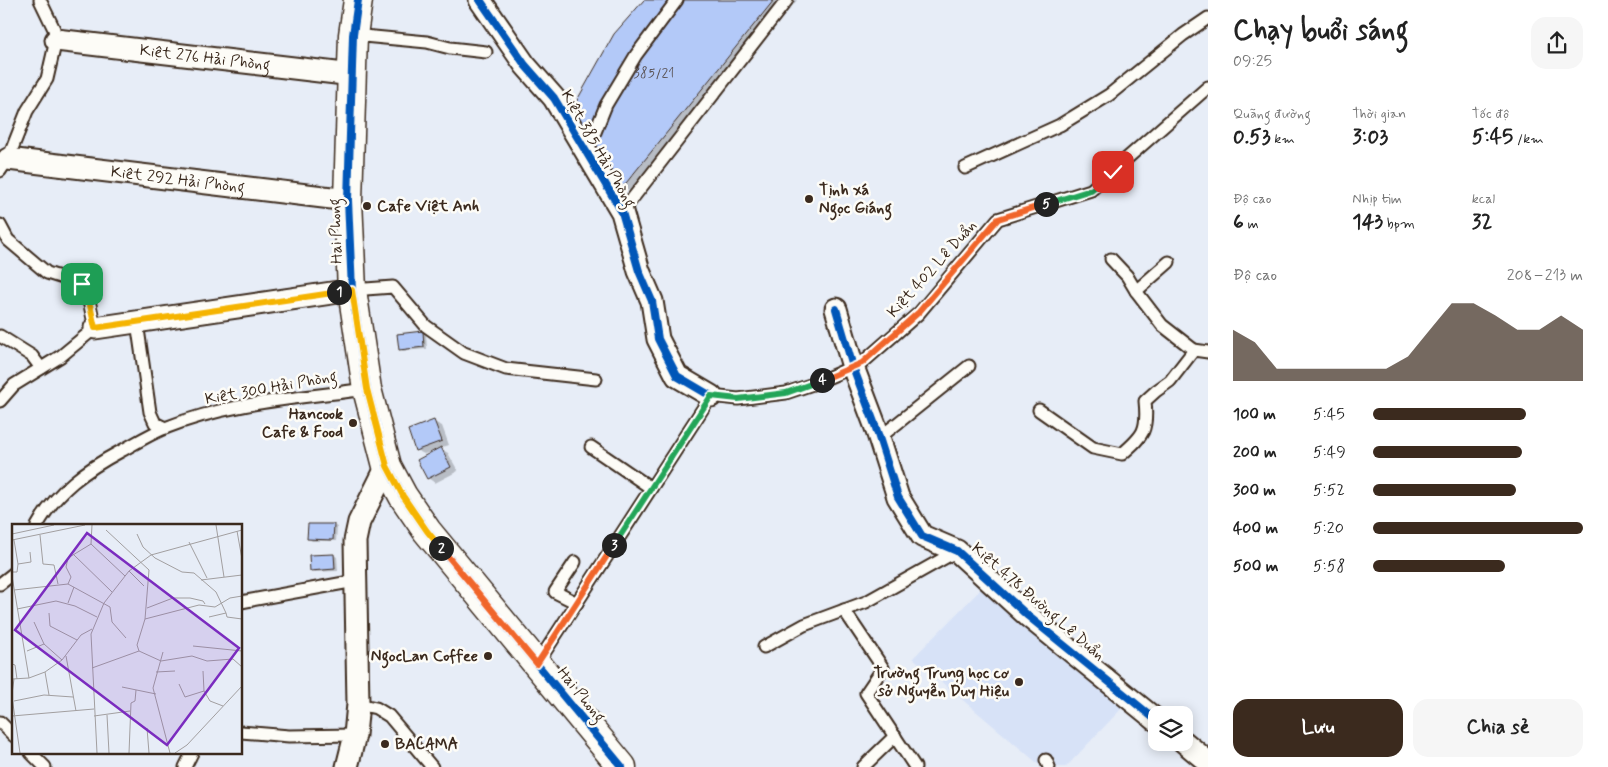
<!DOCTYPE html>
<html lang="vi">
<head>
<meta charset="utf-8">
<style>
	body { margin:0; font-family:Mynerve,sans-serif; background:#f6f6f6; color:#222; height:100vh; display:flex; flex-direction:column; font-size:19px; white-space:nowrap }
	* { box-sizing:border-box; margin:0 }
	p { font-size:16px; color:#767676 }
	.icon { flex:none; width:28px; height:28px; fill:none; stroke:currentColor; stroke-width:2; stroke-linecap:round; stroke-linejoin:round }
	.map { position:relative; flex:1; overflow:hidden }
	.sheet { display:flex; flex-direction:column; background:#fff; width:400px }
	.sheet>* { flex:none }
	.fabs { position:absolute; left:1148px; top:706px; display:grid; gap:10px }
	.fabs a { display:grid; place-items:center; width:45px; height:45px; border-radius:10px; background:#fff; box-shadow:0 2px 12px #0003; font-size:25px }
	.pin { position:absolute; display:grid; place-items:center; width:42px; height:42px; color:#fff; margin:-21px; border-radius:10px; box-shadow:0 2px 8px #0006 }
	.km { position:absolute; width:25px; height:25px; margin:-12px; border-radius:50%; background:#222; color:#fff; font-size:14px; line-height:25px; text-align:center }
	.round { display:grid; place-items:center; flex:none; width:52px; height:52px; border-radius:15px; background:#f6f6f6 }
	.summary { display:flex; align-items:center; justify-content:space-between; height:85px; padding:0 25px }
	h1 { font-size:28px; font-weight:800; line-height:38px }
	.figures { display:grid; grid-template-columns:repeat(3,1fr); gap:8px; height:85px; padding:5px 25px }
	.figures div { display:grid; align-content:center }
	.figures b { font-size:21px; font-weight:800 }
	.figures small { font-size:14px; font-weight:400 }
	.figures p { font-size:14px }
	.chart { height:140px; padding:10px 25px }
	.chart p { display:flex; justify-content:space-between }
	.chart svg { width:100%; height:90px; margin-top:5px; fill:#3b2a1e; opacity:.7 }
	.primary-button { display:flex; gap:10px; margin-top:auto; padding:10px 25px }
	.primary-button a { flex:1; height:58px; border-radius:15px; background:#3b2a1e; color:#fff; font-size:20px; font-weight:800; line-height:58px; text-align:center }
	.primary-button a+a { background:#f6f6f6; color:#222 }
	ul { padding:0 25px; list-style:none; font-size:16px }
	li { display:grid; grid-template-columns:80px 60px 1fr; align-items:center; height:38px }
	li i { height:12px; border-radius:6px; background:#3b2a1e }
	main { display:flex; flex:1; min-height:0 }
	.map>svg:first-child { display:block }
	.built { fill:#d7e2f7 }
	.shadow { fill:#0003 }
	.building { fill:#b3c9f8; stroke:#3b2a1e }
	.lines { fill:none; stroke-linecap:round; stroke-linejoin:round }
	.service-casing { stroke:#3b2a1e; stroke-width:15 }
	.minor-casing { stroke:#3b2a1e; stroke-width:25 }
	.tertiary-casing { stroke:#3b2a1e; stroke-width:31 }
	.service { stroke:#fdfcf7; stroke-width:11 }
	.minor { stroke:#fdfcf7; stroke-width:21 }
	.tertiary { stroke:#fdfcf7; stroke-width:28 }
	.cycleway-casing { stroke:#fdfcf7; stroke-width:11 }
	.cycleway { stroke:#0057b8; stroke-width:8 }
	.split-1-casing { stroke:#fff; stroke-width:10 }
	.split-2-casing { stroke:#fff; stroke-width:10 }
	.split-3-casing { stroke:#fff; stroke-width:10 }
	.split-4-casing { stroke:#fff; stroke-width:10 }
	.split-5-casing { stroke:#fff; stroke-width:10 }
	.split-6-casing { stroke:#fff; stroke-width:10 }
	.split-1 { stroke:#f5b400; stroke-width:6 }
	.split-2 { stroke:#f5b400; stroke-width:6 }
	.split-3 { stroke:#f0652b; stroke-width:6 }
	.split-4 { stroke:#22a559; stroke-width:6 }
	.split-5 { stroke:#f0652b; stroke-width:6 }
	.split-6 { stroke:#22a559; stroke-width:6 }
	.poi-dot { fill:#3b2a1e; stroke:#fdfcf7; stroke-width:2 }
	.labels { text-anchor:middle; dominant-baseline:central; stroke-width:5; stroke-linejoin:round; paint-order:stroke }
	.number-label { font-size:14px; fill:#595254 }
	.street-label { font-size:16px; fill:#3b2a1e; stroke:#fdfcf7 }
	.poi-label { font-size:16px; font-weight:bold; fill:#3b2a1e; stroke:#fdfcf7; text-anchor:start }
	.inset-road { fill:none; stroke:#a29fa0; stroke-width:1 }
	.view { fill:#7b2cbf; fill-opacity:0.15; stroke:#7b2cbf; stroke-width:2.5 }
	.inset-edge { fill:none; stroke:#3b2a1e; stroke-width:2.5 }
</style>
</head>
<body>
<main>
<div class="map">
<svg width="1208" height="767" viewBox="0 0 1208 767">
	<rect width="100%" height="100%" fill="#e7edf7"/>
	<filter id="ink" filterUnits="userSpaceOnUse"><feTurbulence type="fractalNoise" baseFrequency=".02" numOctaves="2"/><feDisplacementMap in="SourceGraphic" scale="10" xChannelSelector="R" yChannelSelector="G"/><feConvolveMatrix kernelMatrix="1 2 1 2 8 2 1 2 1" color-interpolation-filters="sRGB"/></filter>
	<g filter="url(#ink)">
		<path class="built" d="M983 587 1124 706 1066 767H1042L913 658Z"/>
		<g class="shadow">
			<path d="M646 0H797L638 196 623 187 572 111Z"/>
			<path d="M422 333 426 335 427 349 403 351 400 349Z"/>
			<path d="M434 422 442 426 449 445 440 448 448 453 458 471 435 483 428 478 434 451 424 454 416 450Z"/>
			<path d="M333 525 337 527 336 541H312L309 539Z"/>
			<path d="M334 555 337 557 338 571 315 572 312 570Z"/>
		</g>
		<g class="building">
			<path d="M644 0H774L622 188 571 111 614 34Z"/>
			<path d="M423 331 424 347 399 350 397 334Z"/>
			<path d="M434 420 442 441 415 451 408 430Z"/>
			<path d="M441 447 451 467 427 479 417 460Z"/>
			<path d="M308 524H334L333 540 307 539Z"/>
			<path d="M334 554 335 569 310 571 309 555Z"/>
		</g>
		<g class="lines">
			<g class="service-casing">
				<g id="service">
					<path d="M353 35 427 42 450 48 486 52"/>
					<path d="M587 152 606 105 636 55 677 0"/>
					<path d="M965 168 1060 125 1109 95 1183 35 1208 18"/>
					<path d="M0 171 8 159 27 111 47 79 56 40 54 29 40 0"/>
					<path d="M622 212 787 0"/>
					<path d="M0 225 8 240 47 273 82 284 90 305 95 328 61 356 14 385 0 401"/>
					<path d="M1111 259 1127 276 1136 291 1162 325 1194 350"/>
					<path d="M352 290 393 287 426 326 464 353 506 369 596 379"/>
					<path d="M1136 291 1169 262"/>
					<path d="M137 322 150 412 155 423 165 428"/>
					<path d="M0 336 32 356 41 368"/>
					<path d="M1039 410 1093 448 1122 454C1144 435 1148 430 1145 401L1156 391 1170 381 1194 350 1208 352"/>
					<path d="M879 438 969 366"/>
					<path d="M591 447 651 488"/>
					<path d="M37 526C56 491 87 469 121 451 136 443 150 434 165 428 229 402 300 398 367 389"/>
					<path d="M575 562 555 592 577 603"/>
					<path d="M0 584 14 573"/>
					<path d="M241 602 355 581"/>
					<path d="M844 610 883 668 866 693 915 767"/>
					<path d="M764 647 804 625 866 602 957 551"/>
					<path d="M537 664 711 396 738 399 786 393 813 384 862 363 919 313 998 219 1091 190 1208 87"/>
					<path d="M358 704 376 708 389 716 432 767"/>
					<path d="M0 722 14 736"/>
					<path d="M241 732 289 736 355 735"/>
					<path d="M31 753 45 767"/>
					<path d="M1046 760 1049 767"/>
					<path d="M185 767 192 753"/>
					<path d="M863 767 895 736"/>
				</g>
			</g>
			<g class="minor-casing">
				<g id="minor">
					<path d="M480 0 525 65 554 98 622 212 639 271 652 301 658 339 677 376 711 396"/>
					<path id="s1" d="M56 40 353 75"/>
					<path id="s2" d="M8 159 348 200"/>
					<path d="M836 309 853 367 875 425 898 497 922 536 957 551 1028 616 1156 720"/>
					<path d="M95 328 352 290"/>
					<path d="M1184 742 1208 762"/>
					<path d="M347 767 355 735 358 704 355 541 359 522 387 466"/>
				</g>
			</g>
			<g class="tertiary-casing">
				<path id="tertiary" d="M358 0 353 35 348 200 352 290 367 389 387 466 403 496 427 531 622 767"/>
			</g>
			<use href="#service" class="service"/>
			<use href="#minor" class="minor"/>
			<use href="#tertiary" class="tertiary"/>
			<g class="cycleway-casing">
				<g id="cycleway">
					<path d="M358 0 353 35 348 200 352 290 367 389 387 466 403 496 427 531 622 767"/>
					<path d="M480 0 525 65 554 98 622 212 639 271 652 301 658 339 677 376 711 396"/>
					<path d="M836 309 853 367 875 425 898 497 922 536 957 551 1028 616 1156 720"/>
				</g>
			</g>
			<use href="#cycleway" class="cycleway"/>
		</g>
	</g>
	<g class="lines" filter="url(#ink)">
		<g class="split-1-casing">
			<path id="split-1" d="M82 284 90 305 95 328 339 292"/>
		</g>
		<g class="split-2-casing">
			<path id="split-2" d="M339 292 352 290 367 389 387 466 403 496 427 531 441 548"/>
		</g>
		<g class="split-3-casing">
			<path id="split-3" d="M441 548 537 664 614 545"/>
		</g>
		<g class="split-4-casing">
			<path id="split-4" d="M614 545 711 396 738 399 786 393 822 380"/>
		</g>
		<g class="split-5-casing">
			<path id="split-5" d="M822 380 862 363 919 312 998 219 1046 204"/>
		</g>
		<g class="split-6-casing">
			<path id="split-6" d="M1046 204 1091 190 1113 172"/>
		</g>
		<use href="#split-1" class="split-1"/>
		<use href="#split-2" class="split-2"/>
		<use href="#split-3" class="split-3"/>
		<use href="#split-4" class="split-4"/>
		<use href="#split-5" class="split-5"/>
		<use href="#split-6" class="split-6"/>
	</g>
	<g class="poi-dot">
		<circle cx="809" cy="199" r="5"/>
		<circle cx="367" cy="206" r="5"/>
		<circle cx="353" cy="423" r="5"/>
		<circle cx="488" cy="656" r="5"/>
		<circle cx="1019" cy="682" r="5"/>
		<circle cx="385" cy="744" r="5"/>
	</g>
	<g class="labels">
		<g class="number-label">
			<text x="654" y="73">385/21</text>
		</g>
		<g class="street-label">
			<text stroke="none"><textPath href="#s1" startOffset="150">Kiệt 276 Hải Phòng</textPath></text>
			<text transform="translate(598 149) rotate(60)">Kiệt 385 Hải Phòng</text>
			<text stroke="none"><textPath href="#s2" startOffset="171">Kiệt 292 Hải Phòng</textPath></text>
			<text transform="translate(336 231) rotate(-92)">Hai Phong</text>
			<text transform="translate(932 269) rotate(-48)">Kiệt 402 Lê Duẩn</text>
			<text transform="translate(271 388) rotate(-10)">Kiệt 300 Hải Phòng</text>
			<text transform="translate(1038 602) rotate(41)">Kiệt 478 Đường Lê Duẩn</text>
			<text transform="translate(581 695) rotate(51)">Hai Phong</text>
		</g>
		<g class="poi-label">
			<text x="819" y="190">Tịnh xá<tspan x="819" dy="18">Ngọc Giáng</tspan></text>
			<text x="377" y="206">Cafe Việt Anh</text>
			<text x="343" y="414" text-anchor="end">Hancook<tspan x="343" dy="18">Cafe &amp; Food</tspan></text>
			<text x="478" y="656" text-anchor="end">NgocLan Coffee</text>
			<text x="1009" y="673" text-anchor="end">Trường Trung học cơ<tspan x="1009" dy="18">sở Nguyễn Duy Hiệu</tspan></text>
			<text x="395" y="744">BACAMA</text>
		</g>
	</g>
	<g transform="translate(12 524)">
		<rect width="230" height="230" fill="#e7edf7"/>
		<path class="inset-road" d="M204 1 212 53M94 6 137 46 133 95 125 121 127 127M225 7 230 35M0 10 42 1M125 10 131 23 143 34 170 48 182 49 204 68 214 89M28 11 31 40 42 41 46 60M0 16 73 1M177 18 195 54M79 20 113 52M61 30 100 68M6 40 19 38 18 28M117 47 132 62M0 48H5L6 40 2 16M0 52 17 154M189 56 230 51M56 60 59 53 54 43 56 34 79 20 80 1M2 66 56 60 98 83 100 98 114 114M56 79 62 63M135 84 161 74H178L191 77 193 80M5 85 44 77 63 82 85 93M37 89 38 102 65 116M214 89 215 93 230 95M197 93 214 89M133 95 187 81 203 83 218 74 230 72M22 98 32 120 50 136M181 122 230 127M15 127 32 120M127 127 149 137 180 132 195 137 221 135 230 143M151 128 141 164 158 229M54 132 64 187M0 140 3 141 5 155M80 144 127 127M191 147 192 167M33 148 37 171M144 148 163 147M0 155 17 154 33 148 50 136 69 111 80 105M167 160 173 173 192 167 198 177 211 182M110 163 144 170M0 170 2 155M0 173 8 229M2 177 32 171 61 173M95 191 97 229M0 192 82 185M82 192 118 187M135 204 137 229M85 229 79 110 92 79 117 47 139 31 230 6M117 229 119 179 123 177 124 166M163 229 175 221 230 162"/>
		<path class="view" d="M75 9 227 124 155 221 3 106Z"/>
		<rect width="230" height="230" class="inset-edge"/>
	</g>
</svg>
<div class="fabs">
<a><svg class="icon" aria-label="layers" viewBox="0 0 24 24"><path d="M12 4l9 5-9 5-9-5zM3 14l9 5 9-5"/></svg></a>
</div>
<div class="pin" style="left:82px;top:284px;background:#1e9e55"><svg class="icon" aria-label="arrive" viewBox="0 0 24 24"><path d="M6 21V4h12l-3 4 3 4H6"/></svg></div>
<div class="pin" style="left:1113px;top:172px;background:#d93025"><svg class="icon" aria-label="check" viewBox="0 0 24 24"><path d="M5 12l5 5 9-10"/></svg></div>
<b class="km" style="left:339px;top:292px">1</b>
<b class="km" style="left:441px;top:548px">2</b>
<b class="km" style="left:614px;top:545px">3</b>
<b class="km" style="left:822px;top:380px">4</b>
<b class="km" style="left:1046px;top:204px">5</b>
</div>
<section class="sheet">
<div class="summary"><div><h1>Chạy buổi sáng</h1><p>09:25</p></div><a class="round"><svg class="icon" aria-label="share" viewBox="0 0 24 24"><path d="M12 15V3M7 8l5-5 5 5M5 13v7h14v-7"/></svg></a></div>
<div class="figures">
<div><p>Quãng đường</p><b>0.53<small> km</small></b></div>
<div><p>Thời gian</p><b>3:03</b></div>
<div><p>Tốc độ</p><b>5:45<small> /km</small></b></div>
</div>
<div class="figures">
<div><p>Độ cao</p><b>6<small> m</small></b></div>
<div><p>Nhịp tim</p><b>143<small> bpm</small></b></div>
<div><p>kcal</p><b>32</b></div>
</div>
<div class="chart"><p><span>Độ cao</span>208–213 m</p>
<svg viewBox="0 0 160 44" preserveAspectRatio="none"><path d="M0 44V19L10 25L20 38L30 38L40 38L50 38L60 38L70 38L80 32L90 19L100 6L110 6L120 12L130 19L140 19L150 12L160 19V44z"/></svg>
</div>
<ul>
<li><b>100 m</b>5:45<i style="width:73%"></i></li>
<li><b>200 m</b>5:49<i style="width:71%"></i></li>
<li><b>300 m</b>5:52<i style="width:68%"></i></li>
<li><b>400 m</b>5:20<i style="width:100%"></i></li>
<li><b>500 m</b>5:58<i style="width:63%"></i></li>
</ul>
<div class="primary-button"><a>Lưu</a><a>Chia sẻ</a></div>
</section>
</main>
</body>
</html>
